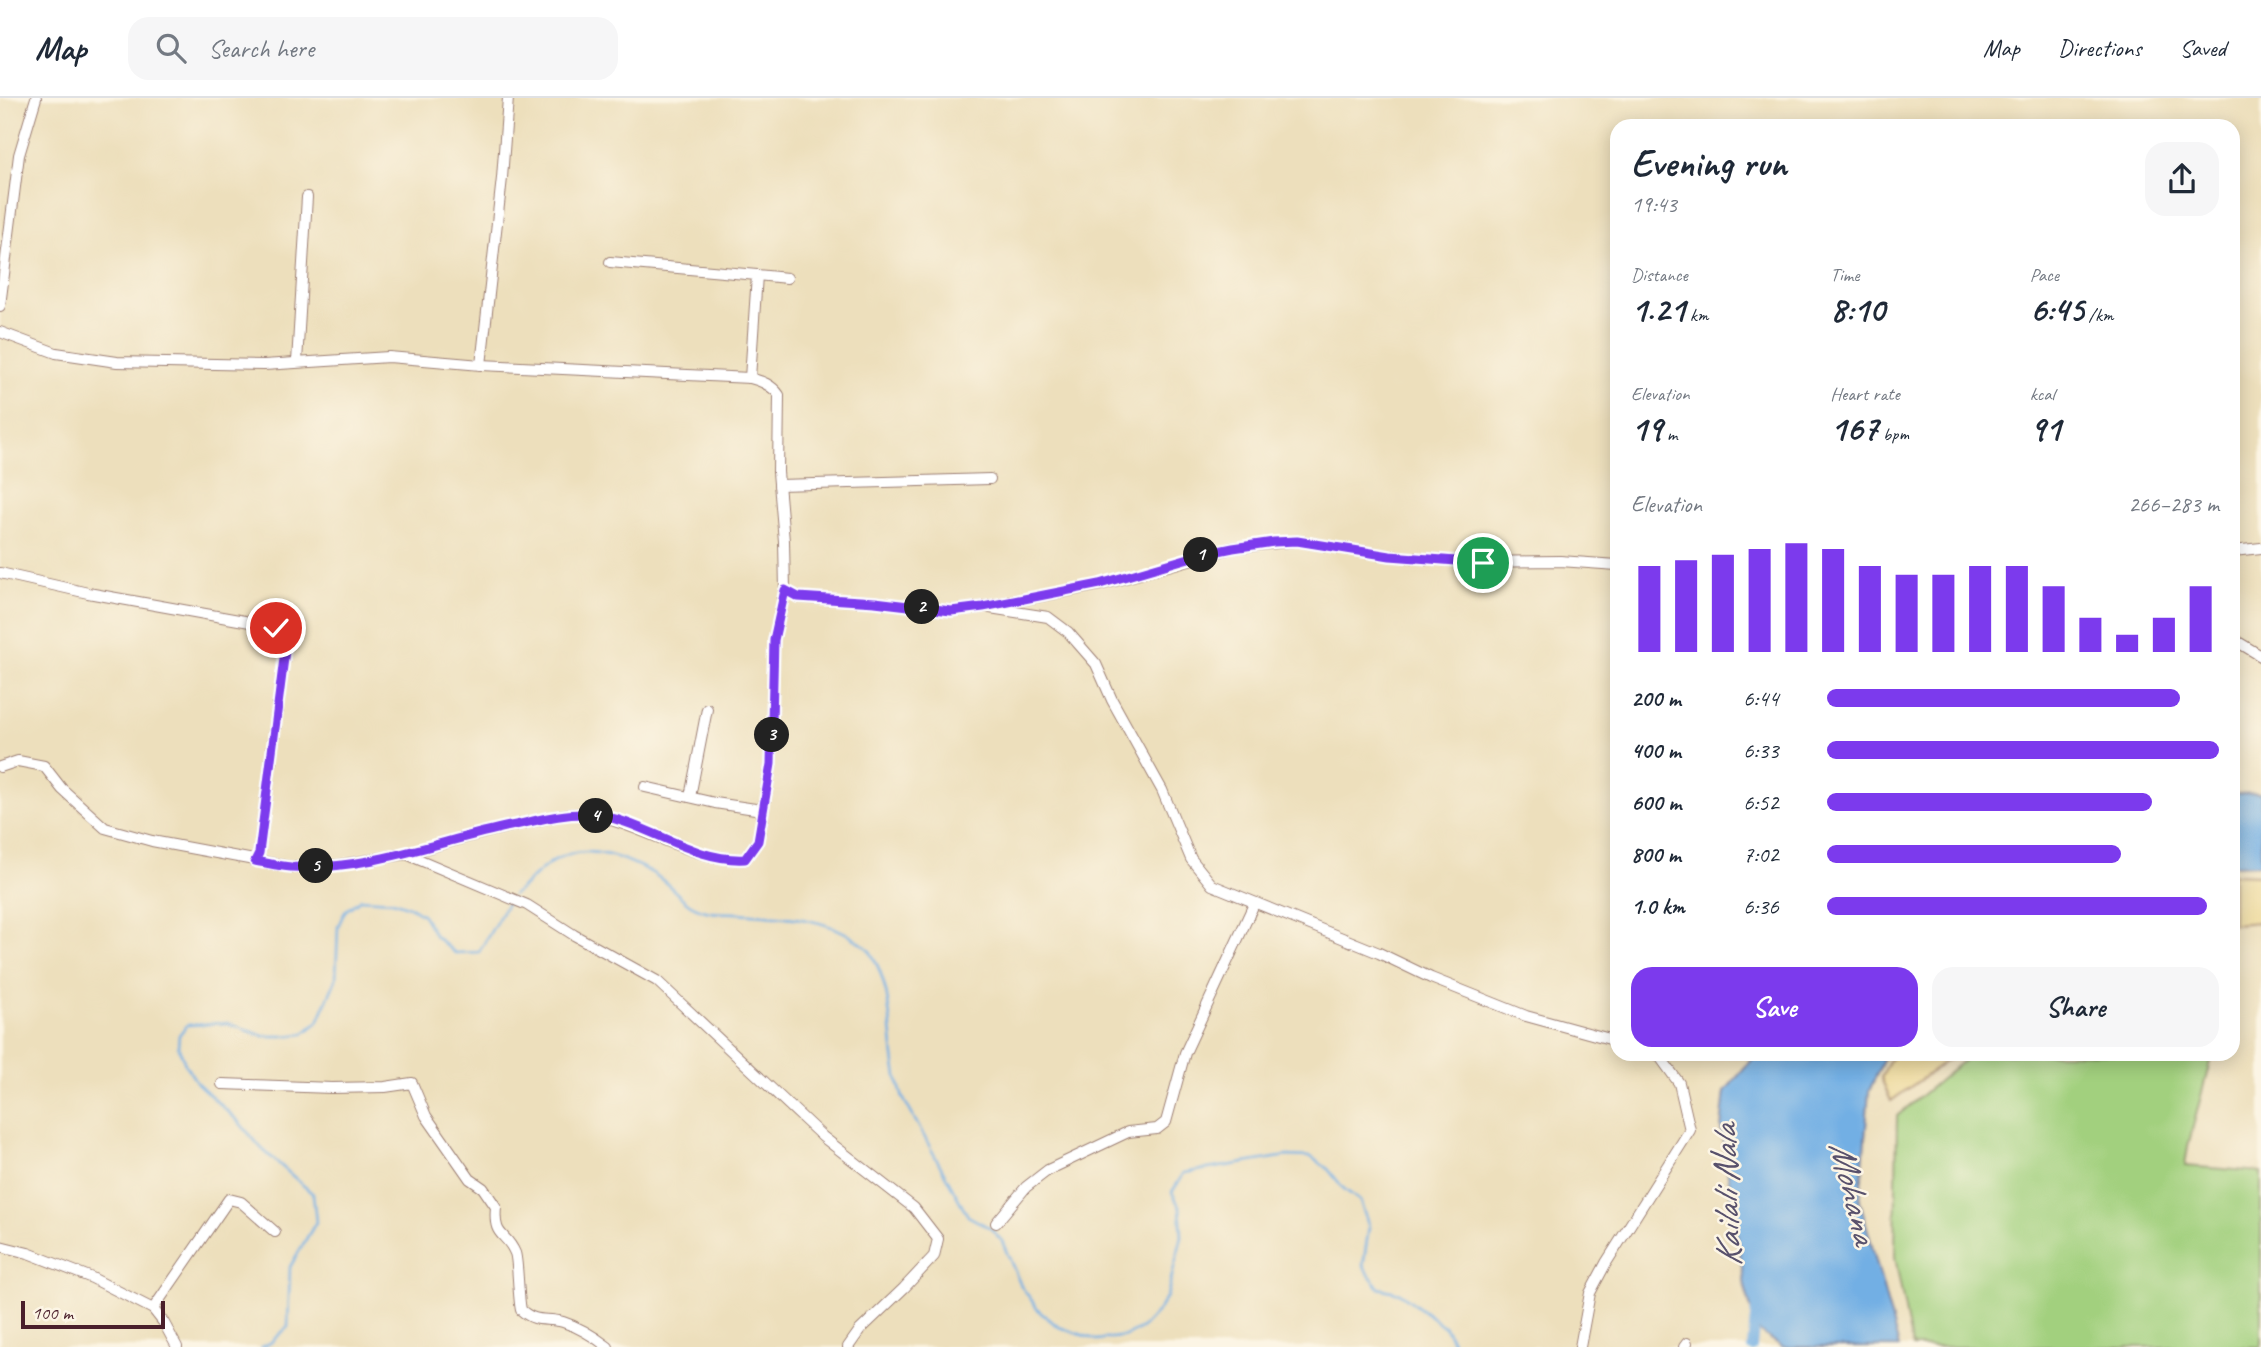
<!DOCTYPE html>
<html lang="en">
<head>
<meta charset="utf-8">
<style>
	body { margin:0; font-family:Caveat,sans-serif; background:#f6f6f7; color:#1f2937; height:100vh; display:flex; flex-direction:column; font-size:26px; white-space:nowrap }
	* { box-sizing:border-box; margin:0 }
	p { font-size:23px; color:#747a83 }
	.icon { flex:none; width:38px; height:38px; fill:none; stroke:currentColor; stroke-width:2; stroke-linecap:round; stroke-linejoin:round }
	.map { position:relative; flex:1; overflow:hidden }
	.details { position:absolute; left:1610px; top:21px; width:630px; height:942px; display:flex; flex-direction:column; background:#fff; border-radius:21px; box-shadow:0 4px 18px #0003 }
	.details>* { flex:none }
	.scale { position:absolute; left:21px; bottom:18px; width:144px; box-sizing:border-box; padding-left:7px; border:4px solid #4a1f2b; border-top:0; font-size:19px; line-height:24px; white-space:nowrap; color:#4a1f2b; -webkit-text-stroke:5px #fcf5e5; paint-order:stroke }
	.pin { position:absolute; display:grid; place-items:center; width:60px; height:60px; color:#fff; margin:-30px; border:4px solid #fff; border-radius:50%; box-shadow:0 2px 7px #0007 }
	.km { position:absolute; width:35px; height:35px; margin:-18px; border-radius:50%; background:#222; color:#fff; font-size:19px; line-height:35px; text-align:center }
	.round { display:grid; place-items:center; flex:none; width:74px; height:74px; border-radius:21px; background:#f6f6f7 }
	.head { display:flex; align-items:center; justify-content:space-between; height:119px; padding:0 21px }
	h1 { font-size:38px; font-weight:700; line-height:52px }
	.metrics { display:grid; grid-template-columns:repeat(3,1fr); gap:10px; height:119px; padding:7px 21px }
	.metrics div { display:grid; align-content:center }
	.metrics b { font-size:35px; font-weight:700 }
	.metrics small { font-size:19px; font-weight:400 }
	.metrics p { font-size:19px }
	.chart { height:196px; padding:14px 21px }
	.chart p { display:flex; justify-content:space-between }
	.chart svg { width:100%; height:126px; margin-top:7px; stroke:#7c3aed; stroke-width:6 }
	.action { display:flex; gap:14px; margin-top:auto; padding:14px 21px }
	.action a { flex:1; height:80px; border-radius:21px; background:#7c3aed; color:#fff; font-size:28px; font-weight:700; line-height:80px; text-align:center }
	.action a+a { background:#f6f6f7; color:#1f2937 }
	ul { padding:0 21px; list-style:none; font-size:23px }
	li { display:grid; grid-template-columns:112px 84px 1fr; align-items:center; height:52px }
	li i { height:18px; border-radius:9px; background:#7c3aed }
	header { display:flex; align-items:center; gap:42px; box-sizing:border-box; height:98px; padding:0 35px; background:#fff; border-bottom:2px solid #e0e1e3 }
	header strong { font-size:33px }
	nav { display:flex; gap:38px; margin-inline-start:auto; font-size:24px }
	.search { width:490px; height:63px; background:#f6f6f7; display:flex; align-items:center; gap:18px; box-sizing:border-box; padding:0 24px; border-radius:21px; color:#747a83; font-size:26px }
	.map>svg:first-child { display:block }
	.green { fill:#a2d07e; stroke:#767854; stroke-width:2 }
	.sand { fill:#eeda9e; stroke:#9c7c64; stroke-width:2 }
	.water { fill:#72afe4; stroke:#5e6788; stroke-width:2 }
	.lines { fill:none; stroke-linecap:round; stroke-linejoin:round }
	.stream { stroke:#72afe4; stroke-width:2.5 }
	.canal { stroke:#72afe4; stroke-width:10 }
	.minor-casing { stroke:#9c7f74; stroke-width:12 }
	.minor { stroke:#fff; stroke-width:10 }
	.route-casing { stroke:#fff; stroke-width:14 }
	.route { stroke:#7c3aed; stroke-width:9 }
	.labels { text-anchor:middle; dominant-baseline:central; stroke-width:5; stroke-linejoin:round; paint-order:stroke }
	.water-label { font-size:37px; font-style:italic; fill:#58516c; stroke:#fcf5e5 }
</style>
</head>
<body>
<header>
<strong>Map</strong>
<div class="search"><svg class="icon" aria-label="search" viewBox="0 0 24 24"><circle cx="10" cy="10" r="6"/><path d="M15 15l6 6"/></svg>Search here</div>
<nav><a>Map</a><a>Directions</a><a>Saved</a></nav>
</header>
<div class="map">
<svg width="2261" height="1249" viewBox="0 0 2261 1249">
	<rect width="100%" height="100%" fill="#fcf5e5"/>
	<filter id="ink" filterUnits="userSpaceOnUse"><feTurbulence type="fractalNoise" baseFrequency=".0143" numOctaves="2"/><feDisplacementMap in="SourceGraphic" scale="14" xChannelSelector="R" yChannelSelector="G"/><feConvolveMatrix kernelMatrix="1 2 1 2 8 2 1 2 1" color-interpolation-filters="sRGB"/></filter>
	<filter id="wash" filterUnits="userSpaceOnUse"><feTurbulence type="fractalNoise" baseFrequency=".00686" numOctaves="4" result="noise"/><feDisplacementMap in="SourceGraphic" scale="28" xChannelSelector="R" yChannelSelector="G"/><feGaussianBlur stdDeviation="1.57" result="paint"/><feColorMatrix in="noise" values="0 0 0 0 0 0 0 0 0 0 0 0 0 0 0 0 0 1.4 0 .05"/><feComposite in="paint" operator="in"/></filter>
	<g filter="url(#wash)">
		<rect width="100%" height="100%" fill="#eddfbc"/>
		<path class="green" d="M1971 956H2212L2188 1048 2185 1068 2261 1074V1249H1912L1895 1159 1897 1018Z"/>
		<g class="sand">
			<path d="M2233 776 2261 777V824L2233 826Z"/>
			<path d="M1893 956H1956L1891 1003 1881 980Z"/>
		</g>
		<g class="water">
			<path d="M2261 695V766L2233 767V696Z"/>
			<path d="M1757 956H1886L1869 993 1860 1103 1899 1249H1783L1757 1232 1745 1189 1721 1030 1725 993Z"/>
		</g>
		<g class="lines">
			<g class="stream">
				<path d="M513 797C539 776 552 753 589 754 613 755 650 770 667 786 682 799 686 808 706 813 715 816 727 814 737 815 776 818 823 818 855 841 861 845 868 849 871 855 898 899 886 953 903 1000L968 1118 990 1130 1002 1143 1021 1188 1041 1215 1059 1229 1097 1242 1126 1238 1143 1229 1158 1213 1167 1198 1182 1138 1180 1110 1172 1094 1184 1075 1287 1058 1311 1059 1328 1071 1344 1091 1360 1103 1369 1129 1363 1168 1379 1190 1400 1195 1445 1229 1455 1249"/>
				<path d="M261 1249 270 1245 288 1229 290 1169 316 1124 313 1096 262 1051 238 1023 197 985 185 966 178 948 179 937 187 927 227 925 263 938H284L303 936 318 924 336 881 338 828 345 813 361 801 393 803 410 809 423 817 435 838 455 855 479 854 509 802"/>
			</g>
			<path class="canal" d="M1752 1249 1756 1211"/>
		</g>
	</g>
	<g filter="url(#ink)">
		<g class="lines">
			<g class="minor-casing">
				<g id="minor">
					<path d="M610 164 757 177 750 280"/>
					<path d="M757 177 787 180"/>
					<path d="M0 208 19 57 36 0"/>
					<path d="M0 234 56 255 117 264 264 267 389 259 481 267 750 280C762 283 772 287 779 297L778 374 784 443 785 492 798 499 808 500 875 504 951 513 983 509 1100 487 1232 450 1297 443 1390 458 1466 464 1560 463 1617 467"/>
					<path d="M297 264 307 99"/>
					<path d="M481 267 502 80 508 0"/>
					<path d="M779 387 990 381"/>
					<path d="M2233 453 2261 450"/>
					<path d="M0 475 88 495 261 526 276 529 287 537 259 755 255 763"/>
					<path d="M990 510 1048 519 1068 534 1096 566 1112 602 1162 692 1191 761 1212 787 1379 855 1431 880 1526 918 1617 943"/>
					<path d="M2233 541 2261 558"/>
					<path d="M0 669 18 663 44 668 62 691 105 730 152 743 291 769 339 767 406 756 527 807 574 837 657 883 823 1039 914 1110 938 1141 934 1158 904 1190 860 1232 848 1249"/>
					<path d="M645 689 715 705 762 712"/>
					<path d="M690 699 707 611"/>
					<path d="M406 756C447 744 488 733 530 724 549 720 573 713 593 717 644 727 694 764 745 761L758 743 771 666 774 542 785 492"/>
					<path d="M222 986 332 990 385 989 412 985 426 1018 470 1081 483 1090 496 1109C493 1141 506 1133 515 1155 518 1162 518 1199 521 1212 537 1226 545 1219 563 1224 579 1229 595 1239 608 1249"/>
					<path d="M996 1125 1026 1089 1048 1072 1128 1034 1157 1031 1166 1024 1185 955 1254 806"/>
					<path d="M0 1148 28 1155 92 1180 153 1211 164 1225 177 1249"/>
					<path d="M153 1211 229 1101 241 1104 275 1134"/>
					<path d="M1580 1249 1590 1195 1606 1165 1690 1032 1679 985 1658 956"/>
					<path d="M1684 1249 1687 1245"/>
				</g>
			</g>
			<use href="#minor" class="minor"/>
		</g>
	</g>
	<g class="lines" filter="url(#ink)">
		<g class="route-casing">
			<path id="route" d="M276 530 287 537 259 755 255 763C267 765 279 768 291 769 367 773 438 743 510 728 535 723 562 715 588 716 644 720 689 764 745 761L758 743 771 666 774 542 785 492 798 499 875 504 951 513 983 509 1100 486 1199 457 1233 450 1274 444 1297 443 1390 458 1483 465"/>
		</g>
		<use href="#route" class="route"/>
	</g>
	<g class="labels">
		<g class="water-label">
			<text transform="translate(1854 1094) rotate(76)">Mohana</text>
			<text transform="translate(1726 1098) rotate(-92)">Kailali Nala</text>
		</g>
	</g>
</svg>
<div class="scale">100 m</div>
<div class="pin" style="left:1483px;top:465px;background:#1e9e55"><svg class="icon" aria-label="arrive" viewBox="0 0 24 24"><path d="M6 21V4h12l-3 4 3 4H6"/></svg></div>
<div class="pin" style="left:276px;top:530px;background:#d93025"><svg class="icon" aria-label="check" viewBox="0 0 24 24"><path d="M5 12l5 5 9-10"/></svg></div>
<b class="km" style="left:1201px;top:457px">1</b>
<b class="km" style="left:922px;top:509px">2</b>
<b class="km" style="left:772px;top:637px">3</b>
<b class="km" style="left:596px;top:718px">4</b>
<b class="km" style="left:316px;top:768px">5</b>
<section class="details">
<div class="head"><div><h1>Evening run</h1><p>19:43</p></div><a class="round"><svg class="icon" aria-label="share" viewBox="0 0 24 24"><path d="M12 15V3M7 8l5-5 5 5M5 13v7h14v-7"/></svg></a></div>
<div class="metrics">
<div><p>Distance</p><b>1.21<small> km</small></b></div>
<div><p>Time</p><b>8:10</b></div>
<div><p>Pace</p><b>6:45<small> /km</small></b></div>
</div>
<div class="metrics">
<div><p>Elevation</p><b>19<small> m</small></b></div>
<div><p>Heart rate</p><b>167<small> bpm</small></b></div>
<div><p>kcal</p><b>91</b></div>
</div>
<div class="chart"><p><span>Elevation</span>266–283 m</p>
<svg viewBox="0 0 160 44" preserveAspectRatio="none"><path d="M5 44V14M15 44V12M25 44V10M35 44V8M45 44V6M55 44V8M65 44V14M75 44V17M85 44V17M95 44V14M105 44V14M115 44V21M125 44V32M135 44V38M145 44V32M155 44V21"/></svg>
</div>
<ul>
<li><b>200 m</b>6:44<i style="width:90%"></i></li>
<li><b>400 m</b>6:33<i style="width:100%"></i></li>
<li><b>600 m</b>6:52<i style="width:83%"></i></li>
<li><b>800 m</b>7:02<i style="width:75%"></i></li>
<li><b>1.0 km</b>6:36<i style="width:97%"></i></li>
</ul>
<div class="action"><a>Save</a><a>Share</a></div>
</section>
</div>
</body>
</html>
